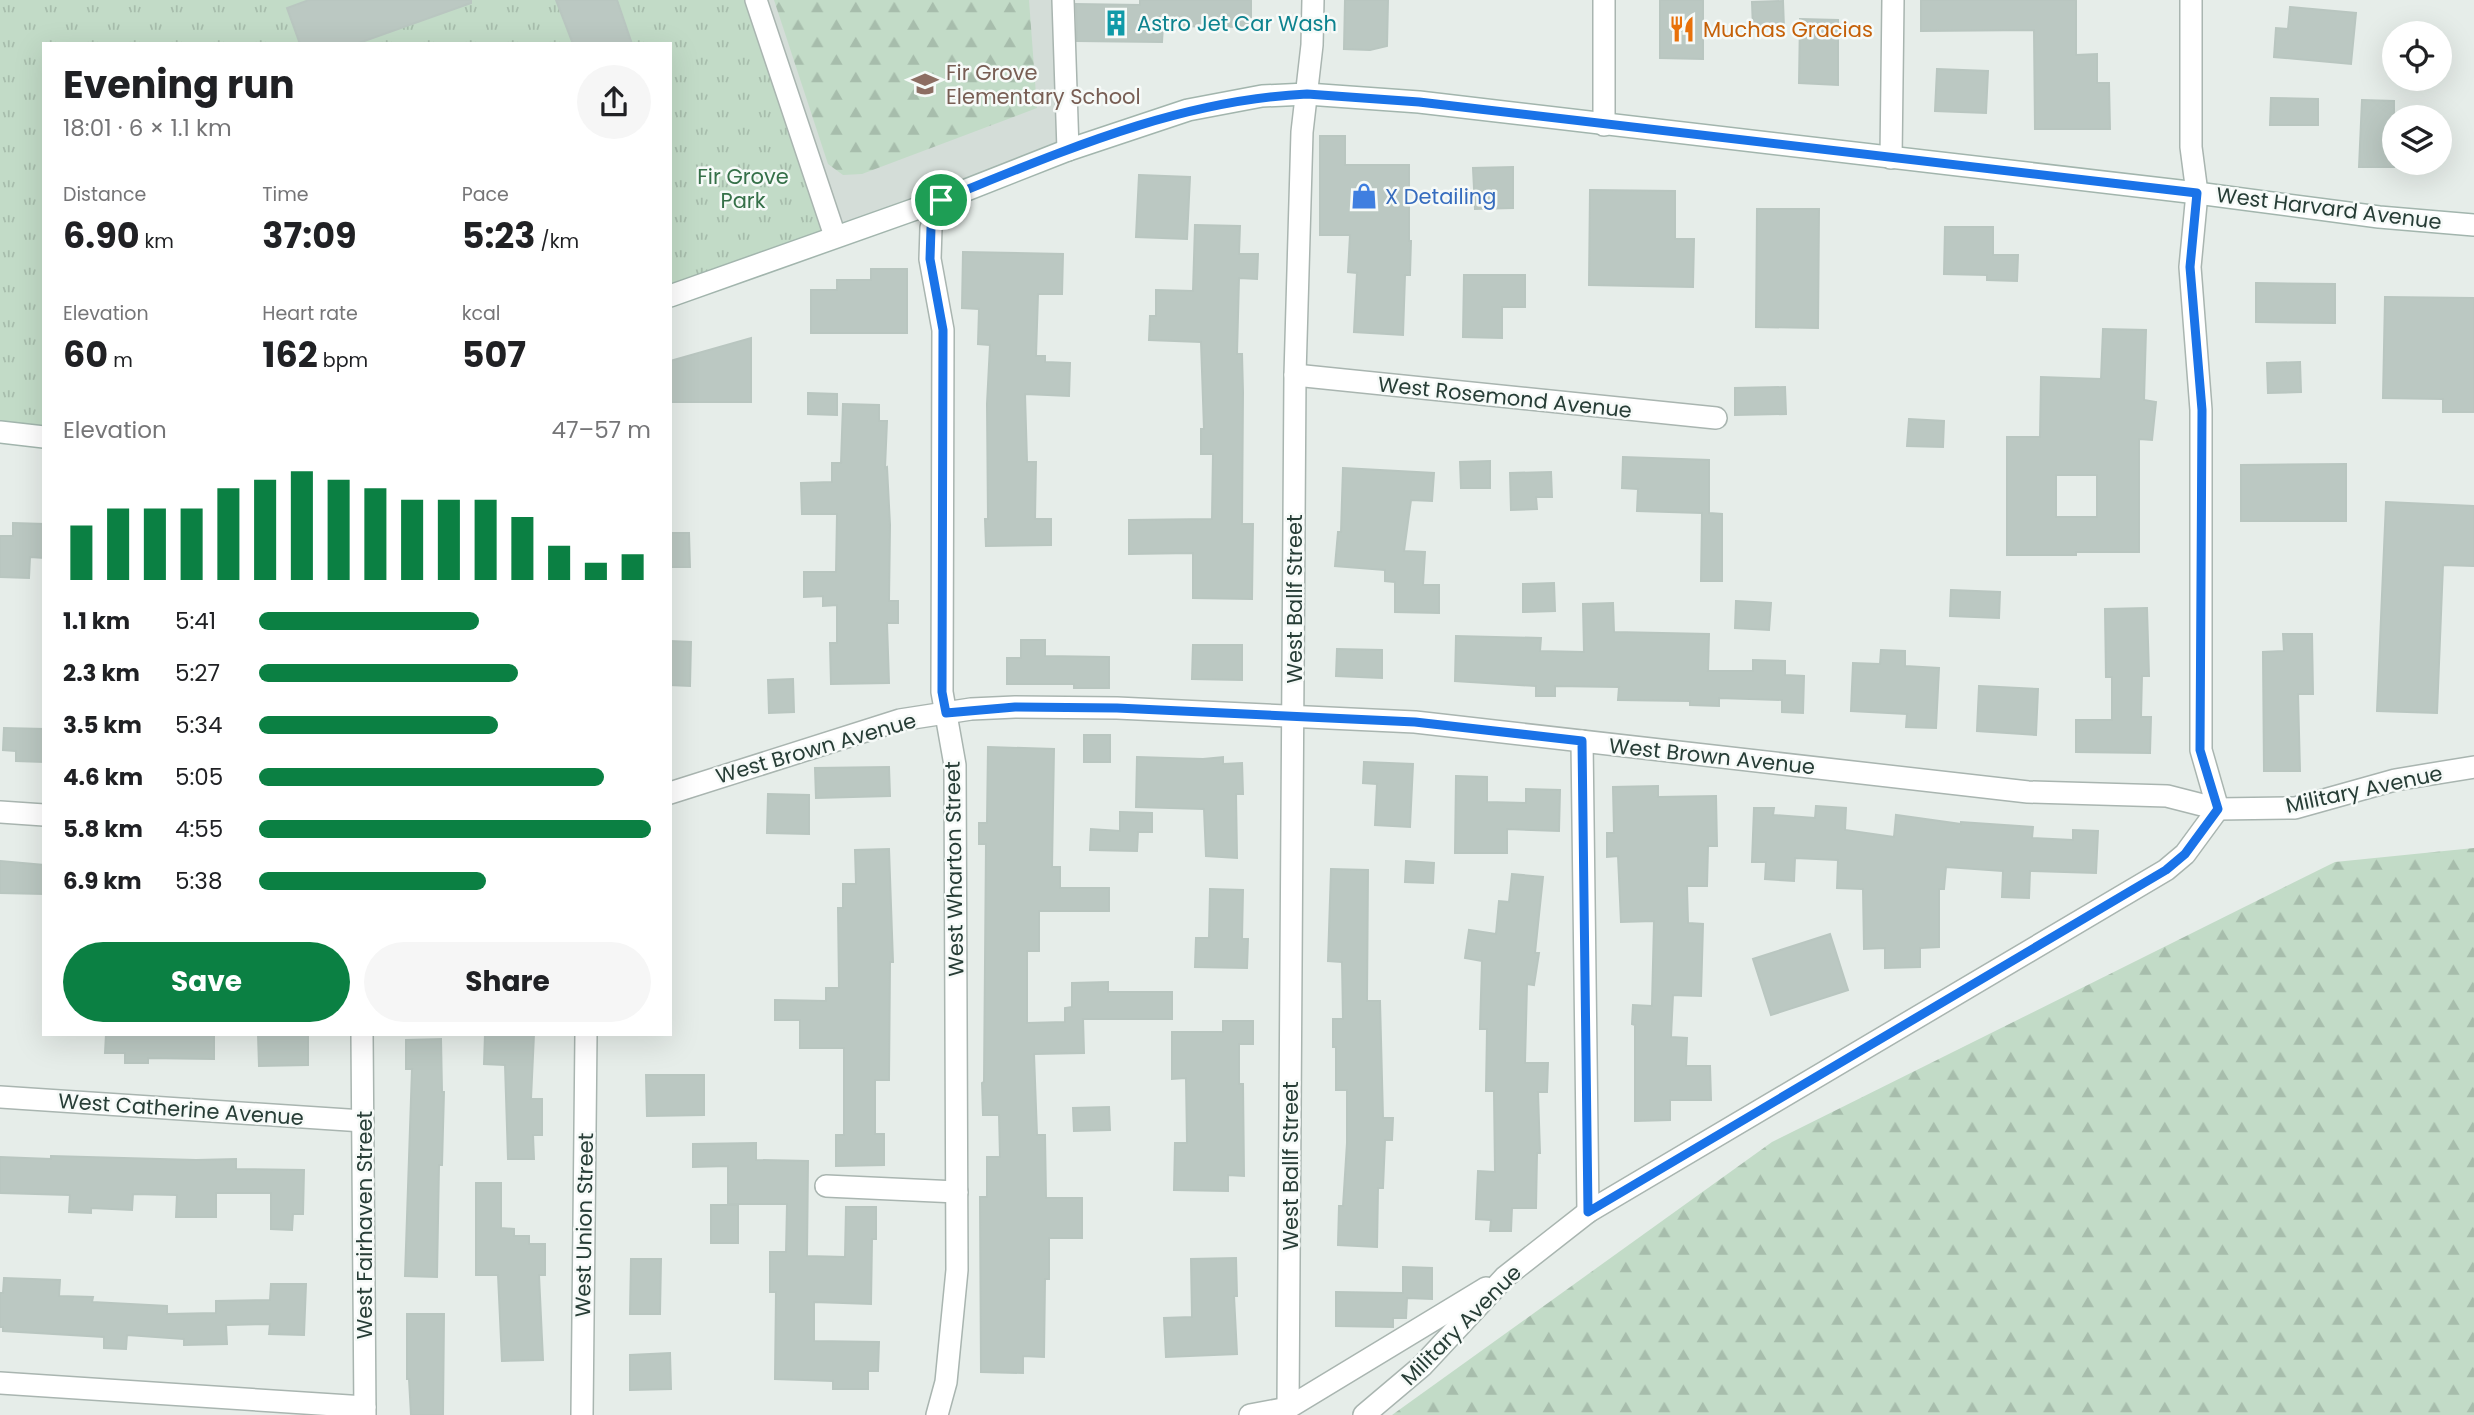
<!DOCTYPE html>
<html lang="en">
<head>
<meta charset="utf-8">
<style>
	body { margin:0; font-family:Poppins,sans-serif; background:#f6f6f6; color:#202124; height:100vh; display:flex; flex-direction:column; font-size:26px; white-space:nowrap }
	* { box-sizing:border-box; margin:0 }
	p { font-size:23px; color:#757577 }
	.icon { flex:none; width:38px; height:38px; fill:none; stroke:currentColor; stroke-width:2; stroke-linecap:round; stroke-linejoin:round }
	.map { position:relative; flex:1; overflow:hidden }
	.side { position:absolute; left:42px; top:42px; width:630px; height:994px; display:flex; flex-direction:column; background:#fff; border-radius:0px; box-shadow:0 7px 28px #0002 }
	.side>* { flex:none }
	.buttons { position:absolute; left:2382px; top:21px; display:grid; gap:14px }
	.buttons a { display:grid; place-items:center; width:70px; height:70px; border-radius:50%; background:#fff; box-shadow:0 7px 28px #0002; font-size:35px }
	.pin { position:absolute; display:grid; place-items:center; width:60px; height:60px; color:#fff; margin:-30px; border:4px solid #fff; border-radius:50%; box-shadow:0 2px 7px #0007 }
	.round { display:grid; place-items:center; flex:none; width:74px; height:74px; border-radius:37px; background:#f6f6f6 }
	.head { display:flex; align-items:center; justify-content:space-between; height:119px; padding:0 21px }
	h1 { font-size:38px; font-weight:700; line-height:52px }
	.figures { display:grid; grid-template-columns:repeat(3,1fr); gap:10px; height:119px; padding:7px 21px }
	.figures div { display:grid; align-content:center }
	.figures b { font-size:35px; font-weight:700 }
	.figures small { font-size:19px; font-weight:400 }
	.figures p { font-size:19px }
	.chart { height:196px; padding:14px 21px }
	.chart p { display:flex; justify-content:space-between }
	.chart svg { width:100%; height:126px; margin-top:7px; stroke:#0b8043; stroke-width:6 }
	.button { display:flex; gap:14px; margin-top:auto; padding:14px 21px }
	.button a { flex:1; height:80px; border-radius:42px; background:#0b8043; color:#fff; font-size:28px; font-weight:700; line-height:80px; text-align:center }
	.button a+a { background:#f6f6f6; color:#202124 }
	ul { padding:0 21px; list-style:none; font-size:23px }
	li { display:grid; grid-template-columns:112px 84px 1fr; align-items:center; height:52px }
	li i { height:18px; border-radius:9px; background:#0b8043 }
	.map>svg:first-child { display:block }
	.built { fill:#d4ddd8 }
	.forest { fill:url(#forest-firs) }
	.park { fill:url(#park-tufts) }
	.building { fill:#bbc8c2; stroke:#b9c6c0; stroke-width:2; fill-rule:evenodd }
	.lines { fill:none; stroke-linecap:round; stroke-linejoin:round }
	.minor-casing { stroke:#a9b5b0; stroke-width:24 }
	.tertiary-casing { stroke:#a9b5b0; stroke-width:24 }
	.secondary-casing { stroke:#a2b5ad; stroke-width:24 }
	.minor { stroke:#fff; stroke-width:21 }
	.tertiary { stroke:#fff; stroke-width:21 }
	.secondary { stroke:#fff; stroke-width:21 }
	.route-casing { stroke:#fff; stroke-width:14 }
	.route { stroke:#1a73e8; stroke-width:9 }
	.labels { text-anchor:middle; dominant-baseline:central; stroke-width:5; stroke-linejoin:round; paint-order:stroke }
	.culture-label { font-size:21px; fill:#0d838f; stroke:#f6faf8; text-anchor:start }
	.food-label { font-size:21px; fill:#c56008; stroke:#f6faf8; text-anchor:start }
	.education-label { font-size:21px; fill:#785e54; stroke:#f6faf8; text-anchor:start }
	.park-label { font-size:21px; fill:#357048; stroke:#f6faf8 }
	.shop-label { font-size:21px; fill:#366cbe; stroke:#f6faf8; text-anchor:start }
	.street-label { font-size:21px; fill:#273d36; stroke:#f6faf8 }
</style>
</head>
<body>
<div class="map">
<svg width="2474" height="1415" viewBox="0 0 2474 1415">
	<defs>
		<pattern id="forest-firs" width="22" height="20" patternUnits="userSpaceOnUse" patternTransform="scale(1.75)"><rect width="22" height="20" fill="#c2dbc7"/><path d="M5 1l3.5 6h-7zM16 11l3.5 6h-7z" fill="#a7bdac"/></pattern>
		<pattern id="park-tufts" width="24" height="20" patternUnits="userSpaceOnUse" patternTransform="scale(1.75)"><rect width="24" height="20" fill="#c2dbc7"/><path d="M3 7l-1-3M5 7V3M7 7l1-3M15 17l-1-3M17 17v-4M19 17l1-3" fill="none" stroke="#a7bdac"/></pattern>
	</defs>
	<rect width="100%" height="100%" fill="#e6ede9"/>
	<path class="built" d="M756 0H1063L1068 150 835 236Z"/>
	<g class="forest">
		<path d="M774 0H1029L1037 108 862 174 843 175 828 164Z"/>
		<path d="M2474 848V1415H1392L1772 1142 2335 862Z"/>
	</g>
	<path class="park" d="M0 0H757L835 236 670 297V44H44V437L0 432Z"/>
	<g class="building">
		<path d="M309 0H471V3L356 44H300L287 8Z"/>
		<path d="M556 0H617L632 44H573Z"/>
		<path d="M1140 0H1251V27L1163 26 1162 42 1077 41 1076 4 1140 5Z"/>
		<path d="M1345 0H1388L1387 46 1370 50 1344 49Z"/>
		<path d="M1660 0H1703V59L1660 58Z"/>
		<path d="M1921 0H2076V55L2097 54V83H2109L2110 129H2035L2034 30 1921 31Z"/>
		<path d="M1783 1 1784 28 1753 29 1752 2Z"/>
		<path d="M2290 7 2356 13 2351 64 2274 57 2276 28 2288 29Z"/>
		<path d="M1800 19 1838 20V85L1799 83Z"/>
		<path d="M1937 69 1988 71 1986 113 1935 111Z"/>
		<path d="M2271 98 2318 99V125H2270Z"/>
		<path d="M2362 100 2394 101V167H2359Z"/>
		<path d="M1320 136H1345V165H1409V241H1411L1410 275H1405L1403 335 1354 332 1357 273 1348 272 1350 235H1320Z"/>
		<path d="M1513 167V208L1475 209 1473 168Z"/>
		<path d="M1139 175 1190 177 1187 239 1136 237Z"/>
		<path d="M1590 190 1675 191V239H1694L1693 287 1589 285Z"/>
		<path d="M1757 209H1819L1818 328 1756 327Z"/>
		<path d="M1195 225 1240 226 1239 254H1258L1257 279 1239 278 1237 354H1242L1243 392 1242 524H1253L1252 599 1193 598V553L1129 554V520L1212 519 1213 454H1201V429H1204L1201 342 1149 340 1150 316H1156V290L1193 291Z"/>
		<path d="M1945 227H1993V255H2018L2017 281 1987 280V275L1944 274Z"/>
		<path d="M963 252 1063 254 1062 294H1038L1036 356H1045V362L1070 363 1069 396 1025 394 1027 462H1036L1035 519H1051V545L986 546 985 519H988L987 404 990 345 978 344 979 309 962 308Z"/>
		<path d="M871 269H907V333H811V290H837V280H871Z"/>
		<path d="M1464 275H1525V307H1502V338L1463 337Z"/>
		<path d="M2256 283 2335 284V323L2256 322Z"/>
		<path d="M2385 297 2474 298V412H2443V399L2383 398Z"/>
		<path d="M2103 329 2146 330 2144 400 2156 402 2152 440 2139 439V552H2076V555H2007V437H2040L2041 377 2101 379ZM2056 475H2097V517H2056Z"/>
		<path d="M751 338V402H670V361Z"/>
		<path d="M2300 362 2301 392 2268 393 2267 363Z"/>
		<path d="M1785 387 1786 414 1735 415V388Z"/>
		<path d="M808 393 837 394V415L808 414Z"/>
		<path d="M843 404 879 405V421H887L885 468 887 467 890 525 889 601H898V623H887L889 683 831 684 830 643H837V605L823 606V596L804 597V572H836L837 514H802L801 483 832 482V463H841Z"/>
		<path d="M1909 419 1944 421 1943 447 1907 446Z"/>
		<path d="M1623 457 1709 460V513L1722 514V581H1701L1702 513 1637 511 1638 489 1622 488Z"/>
		<path d="M1490 461V488H1461L1460 462Z"/>
		<path d="M2346 464V521H2241V465Z"/>
		<path d="M1343 468 1434 473 1432 501 1411 500 1404 551 1425 552 1423 585H1439V613L1395 612V582L1385 581V570L1335 566 1338 532H1341Z"/>
		<path d="M1551 472 1552 497H1536L1537 509 1511 510 1510 473Z"/>
		<path d="M2386 502 2474 506V566L2443 565 2437 713 2377 711Z"/>
		<path d="M13 523 44 524V558L30 557 29 578 0 577V536H13Z"/>
		<path d="M670 533H689L690 567H670Z"/>
		<path d="M1554 583 1555 611 1523 612V584Z"/>
		<path d="M1951 590 2000 592 1999 618 1950 616Z"/>
		<path d="M1736 601 1771 603 1769 630 1735 628Z"/>
		<path d="M1613 603 1614 632 1709 634 1708 671H1753V660L1785 661V675L1804 676 1803 713 1782 712V700L1719 698V706L1690 705V701L1618 700 1619 687 1555 686V696H1536V686L1455 681 1456 636 1541 638 1540 651 1584 652 1583 604Z"/>
		<path d="M2147 608 2149 676H2142L2141 717H2151L2150 753 2076 752V720H2112V677H2106L2105 609Z"/>
		<path d="M2283 634H2312L2313 694H2298L2300 771H2264L2263 652 2284 651Z"/>
		<path d="M1021 640H1045V656L1109 657V688H1074V684H1007V658H1021Z"/>
		<path d="M670 641 691 642 690 686 670 685Z"/>
		<path d="M1193 645H1242V680L1192 679Z"/>
		<path d="M1337 649 1382 650V678L1336 676Z"/>
		<path d="M1881 650 1905 651V666L1939 668 1936 728 1906 727 1907 714 1851 711 1853 663 1880 664Z"/>
		<path d="M793 679 794 712 769 713 768 680Z"/>
		<path d="M1979 686 2038 689 2036 735 1977 731Z"/>
		<path d="M4 728 44 729V762L16 761V751L3 750Z"/>
		<rect x="1084" y="735" width="26" height="27"/>
		<path d="M988 747 1054 749 1052 867H1060V888H1109V911H1039V951H1027V1023L1065 1022V1008L1072 1007V983L1108 982V992H1172V1019H1083L1084 1053 1034 1054 1037 1135H1045L1046 1198H1082V1238H1049V1279H1045L1044 1357 1023 1356V1373L981 1372 980 1197H987V1157H1000L999 1115H983L982 1083 984 1082 986 844H979V823H987Z"/>
		<path d="M1137 757 1203 759 1223 757V764L1242 763 1243 794H1236L1237 858 1206 856 1204 809 1136 807Z"/>
		<path d="M1364 762 1413 764 1410 827 1375 825 1377 784 1363 783Z"/>
		<path d="M889 767 890 796 816 798 815 768Z"/>
		<path d="M1456 776 1487 777V802L1526 803V789L1560 790 1559 831 1507 829V853H1455Z"/>
		<path d="M1658 786V797L1716 796 1717 846H1708L1707 886H1687L1688 923 1703 924 1701 996 1673 995 1671 1037 1687 1038 1686 1066H1710L1711 1100H1670V1120L1635 1121V1025L1632 1024 1633 1005 1652 1006 1654 921 1621 922 1618 856 1607 857V833H1614L1613 787Z"/>
		<path d="M768 794 809 795V834L767 833Z"/>
		<path d="M1816 806 1846 808 1845 830 1894 837 1896 815 1961 824V822L2033 827 2032 838 2073 840V830L2098 831 2096 873 2030 871 2029 898 2002 897 2003 871 1946 867 1944 889H1939V947L1920 948V967L1885 968V948L1864 949 1863 889 1837 888 1838 860 1795 858 1794 881 1765 879 1766 862H1752L1754 808H1774L1773 815 1815 818Z"/>
		<path d="M1120 812 1152 813V832H1138L1137 851 1090 850 1091 829 1120 831Z"/>
		<path d="M889 849 893 962H890L889 1080H875V1134H884V1165L836 1166V1135H844V1048H800V1020H775V1000L826 1001V988H839L838 908H843V884H856L855 850Z"/>
		<path d="M0 861 44 865V894L0 893Z"/>
		<path d="M1406 861 1434 863 1433 883 1405 882Z"/>
		<path d="M1331 869 1368 870 1367 1001H1380L1383 1118H1393L1392 1140H1385L1383 1188H1378L1377 1247 1338 1245 1339 1206H1343L1347 1143V1090H1336V1047H1333V1019H1343L1342 962 1328 961Z"/>
		<path d="M1512 874 1543 877 1535 953H1539L1534 985 1527 984 1525 1063H1548L1547 1092H1538L1540 1153H1537L1536 1208H1512L1511 1231H1490L1491 1220 1476 1219 1478 1171 1495 1172 1494 1091H1486L1487 1029H1480L1482 961 1465 958 1469 930 1496 934 1499 901 1509 902Z"/>
		<path d="M1210 889 1243 890 1242 939H1248L1247 968 1195 967 1196 938H1209Z"/>
		<path d="M1830 934 1848 990 1771 1015 1753 959Z"/>
		<path d="M1223 1021H1253V1044H1239V1084H1243L1244 1176 1228 1175V1191L1174 1190 1175 1143H1187L1186 1078 1172 1079V1032H1223Z"/>
		<path d="M106 1034H214V1059L148 1058V1063H125V1053H105Z"/>
		<path d="M258 1034H308V1065L259 1066Z"/>
		<path d="M485 1034H534L531 1099H542V1135H533L534 1159H508L505 1065 484 1064Z"/>
		<path d="M441 1039 442 1092H444L442 1165H439L437 1277 405 1276 412 1069H406V1040Z"/>
		<path d="M646 1075H704V1115L647 1116Z"/>
		<path d="M1109 1107 1110 1130 1074 1131 1073 1108Z"/>
		<path d="M756 1143V1160L808 1161 807 1256 845 1257 846 1207H876V1239H872L871 1304 814 1302V1341L879 1342 878 1371H868V1389H833V1381L775 1379 776 1292H770V1252H786L787 1204H728V1166L693 1167V1144Z"/>
		<path d="M51 1156 196 1160 236 1159V1169L304 1170 303 1214H293L292 1230 271 1229V1193H216V1217H176L177 1195 133 1194 132 1210 91 1208V1213L69 1212 70 1195 0 1193V1157L51 1159Z"/>
		<path d="M476 1183H501V1228L514 1229V1236H529V1244H545V1275H539L543 1360 502 1361 498 1275H476Z"/>
		<rect x="711" y="1205" width="27" height="38"/>
		<path d="M1236 1258 1237 1296H1234L1237 1354 1166 1357 1164 1318 1192 1317 1191 1259Z"/>
		<path d="M631 1259H661L660 1314H630Z"/>
		<path d="M1403 1267 1432 1268V1299L1407 1298 1406 1318H1393V1327L1336 1326V1292L1403 1293Z"/>
		<path d="M4 1278 60 1280 59 1296 93 1297 92 1302 167 1306V1314L216 1313V1301L270 1300 271 1284H306L304 1335 269 1334 270 1324 226 1325 227 1344 184 1345V1339L127 1335 126 1349 104 1348V1337L3 1331V1327H0V1293H3Z"/>
		<path d="M407 1314H444L443 1415H411L409 1379H407Z"/>
		<path d="M670 1353 671 1389 630 1390V1355Z"/>
	</g>
	<g class="lines">
		<g class="minor-casing">
			<g id="minor">
				<path d="M1063 0 1068 150"/>
				<path d="M2191 0V147L2197 193 2190 267 2201 410V750L2218 809"/>
				<path d="M1604 125V0"/>
				<path d="M1891 158 1893 0"/>
				<path d="M1295 375 1716 418"/>
				<path d="M1582 741 1588 1212"/>
				<path d="M670 793 900 720 971 709 1015 707 1117 708 1415 722 2028 792 2167 796 2218 809 2295 808 2395 780 2474 767"/>
				<path d="M0 812 44 815"/>
				<path d="M362 1034 365 1415"/>
				<path d="M0 1097 363 1121"/>
				<path d="M826 1186 957 1192"/>
				<path d="M0 1383 365 1407"/>
				<path d="M1288 1408 1295 375 1302 132 1312 45 1313 0"/>
				<path d="M582 1415 586 1034"/>
				<path d="M937 1415 946 1382 957 1270 955 765 942 692 943 330 930 259 931 228 941 200"/>
				<path d="M1250 1415 1288 1408 1486 1288"/>
				<path d="M1364 1415 1422 1366 1505 1277 1588 1212 2166 870 2185 854 2218 809"/>
			</g>
		</g>
		<g class="tertiary-casing">
			<path id="tertiary" d="M756 0 835 236"/>
		</g>
		<g class="secondary-casing">
			<g id="secondary">
				<path d="M670 296 941 200 1068 150 1188 110 1262 96 1307 94 1419 102 2197 193 2379 217 2474 225"/>
				<path d="M0 432 44 437"/>
			</g>
		</g>
		<use href="#minor" class="minor"/>
		<use href="#tertiary" class="tertiary"/>
		<use href="#secondary" class="secondary"/>
	</g>
	<g class="lines">
		<g class="route-casing">
			<path id="route" d="M1307 94 1419 102 2197 193 2190 267 2202 410 2200 750 2218 809 2185 854 2166 870 1588 1212 1582 741 1415 722 1117 708 1015 707 946 713 942 692 943 330 930 259 931 228 941 200C1061 152 1177 100 1307 94Z"/>
		</g>
		<use href="#route" class="route"/>
	</g>
	<defs>
		<g id="building-bare" transform="scale(2.1)"><path d="M-4-6H4V6H1V3H-1V6H-4ZM-2.5-4.3h1.7v1.8h-1.7ZM.8-4.3h1.7v1.8H.8ZM-2.5-1h1.7V.8h-1.7ZM.8-1h1.7V.8H.8Z" fill="#0f9aa8" stroke="#f6faf8" stroke-width="2.5" paint-order="stroke"/></g>
		<g id="restaurant-bare" transform="scale(2.1)"><path d="M-5-6h1v4h1v-4h1v4h1v-4h1v5L-1.5 .5V6h-2V.5L-5-1ZM5-6V6H3V1.5H1.5Q1.5-4 5-6Z" fill="#e8710a" stroke="#f6faf8" stroke-width="2.5" paint-order="stroke"/></g>
		<g id="school-bare" transform="scale(2.1)"><path d="M0-5L7-2L0 1L-7-2ZM-4 1L0 2.5L4 1V4Q0 6-4 4Z" fill="#8d6e63" stroke="#f6faf8" stroke-width="2.5" paint-order="stroke"/></g>
		<g id="shop-bare" transform="scale(2.1)"><path d="M-5-2.5h2.3a2.7 3.5 0 0 1 5.4 0H5L5.5 6h-11ZM-1.5-2.5h3a1.5 2.3 0 0 0-3 0Z" fill="#3f7fe0" stroke="#f6faf8" stroke-width="2.5" paint-order="stroke"/></g>
	</defs>
	<g fill-rule="evenodd">
		<use href="#building-bare" x="1116" y="23"/>
		<use href="#restaurant-bare" x="1682" y="29"/>
		<use href="#school-bare" x="925" y="84"/>
		<use href="#shop-bare" x="1364" y="196"/>
	</g>
	<g class="labels">
		<g class="culture-label">
			<text x="1137" y="23">Astro Jet Car Wash</text>
		</g>
		<g class="food-label">
			<text x="1703" y="29">Muchas Gracias</text>
		</g>
		<g class="education-label">
			<text x="946" y="72">Fir Grove<tspan x="946" dy="24">Elementary School</tspan></text>
		</g>
		<g class="park-label">
			<text x="743" y="176">Fir Grove<tspan x="743" dy="24">Park</tspan></text>
		</g>
		<g class="shop-label">
			<text x="1385" y="196">X Detailing</text>
		</g>
		<g class="street-label">
			<text transform="translate(2329 208) rotate(7)">West Harvard Avenue</text>
			<text transform="translate(1505 397) rotate(6)">West Rosemond Avenue</text>
			<text transform="translate(1294 599) rotate(-90)">West Ballf Street</text>
			<text transform="translate(816 748) rotate(-16)">West Brown Avenue</text>
			<text transform="translate(1712 756) rotate(6)">West Brown Avenue</text>
			<text transform="translate(2364 789) rotate(-12)">Military Avenue</text>
			<text transform="translate(954 869) rotate(-91)">West Wharton Street</text>
			<text transform="translate(181 1109) rotate(4)">West Catherine Avenue</text>
			<text transform="translate(1290 1166) rotate(-90)">West Ballf Street</text>
			<text transform="translate(364 1225) rotate(-90)">West Fairhaven Street</text>
			<text transform="translate(584 1225) rotate(-89)">West Union Street</text>
			<text transform="translate(1461 1325) rotate(-45)">Military Avenue</text>
		</g>
	</g>
</svg>
<div class="buttons">
<a><svg class="icon" aria-label="locate" viewBox="0 0 24 24"><circle cx="12" cy="12" r="6"/><path d="M12 2v4M12 18v4M2 12h4M18 12h4"/></svg></a>
<a><svg class="icon" aria-label="layers" viewBox="0 0 24 24"><path d="M12 4l9 5-9 5-9-5zM3 14l9 5 9-5"/></svg></a>
</div>
<div class="pin" style="left:941px;top:200px;background:#1e9e55"><svg class="icon" aria-label="arrive" viewBox="0 0 24 24"><path d="M6 21V4h12l-3 4 3 4H6"/></svg></div>
<section class="side">
<div class="head"><div><h1>Evening run</h1><p>18:01 · 6 × 1.1 km</p></div><a class="round"><svg class="icon" aria-label="share" viewBox="0 0 24 24"><path d="M12 15V3M7 8l5-5 5 5M5 13v7h14v-7"/></svg></a></div>
<div class="figures">
<div><p>Distance</p><b>6.90<small> km</small></b></div>
<div><p>Time</p><b>37:09</b></div>
<div><p>Pace</p><b>5:23<small> /km</small></b></div>
</div>
<div class="figures">
<div><p>Elevation</p><b>60<small> m</small></b></div>
<div><p>Heart rate</p><b>162<small> bpm</small></b></div>
<div><p>kcal</p><b>507</b></div>
</div>
<div class="chart"><p><span>Elevation</span>47–57 m</p>
<svg viewBox="0 0 160 44" preserveAspectRatio="none"><path d="M5 44V25M15 44V19M25 44V19M35 44V19M45 44V12M55 44V9M65 44V6M75 44V9M85 44V12M95 44V16M105 44V16M115 44V16M125 44V22M135 44V32M145 44V38M155 44V35"/></svg>
</div>
<ul>
<li><b>1.1 km</b>5:41<i style="width:56%"></i></li>
<li><b>2.3 km</b>5:27<i style="width:66%"></i></li>
<li><b>3.5 km</b>5:34<i style="width:61%"></i></li>
<li><b>4.6 km</b>5:05<i style="width:88%"></i></li>
<li><b>5.8 km</b>4:55<i style="width:100%"></i></li>
<li><b>6.9 km</b>5:38<i style="width:58%"></i></li>
</ul>
<div class="button"><a>Save</a><a>Share</a></div>
</section>
</div>
</body>
</html>
